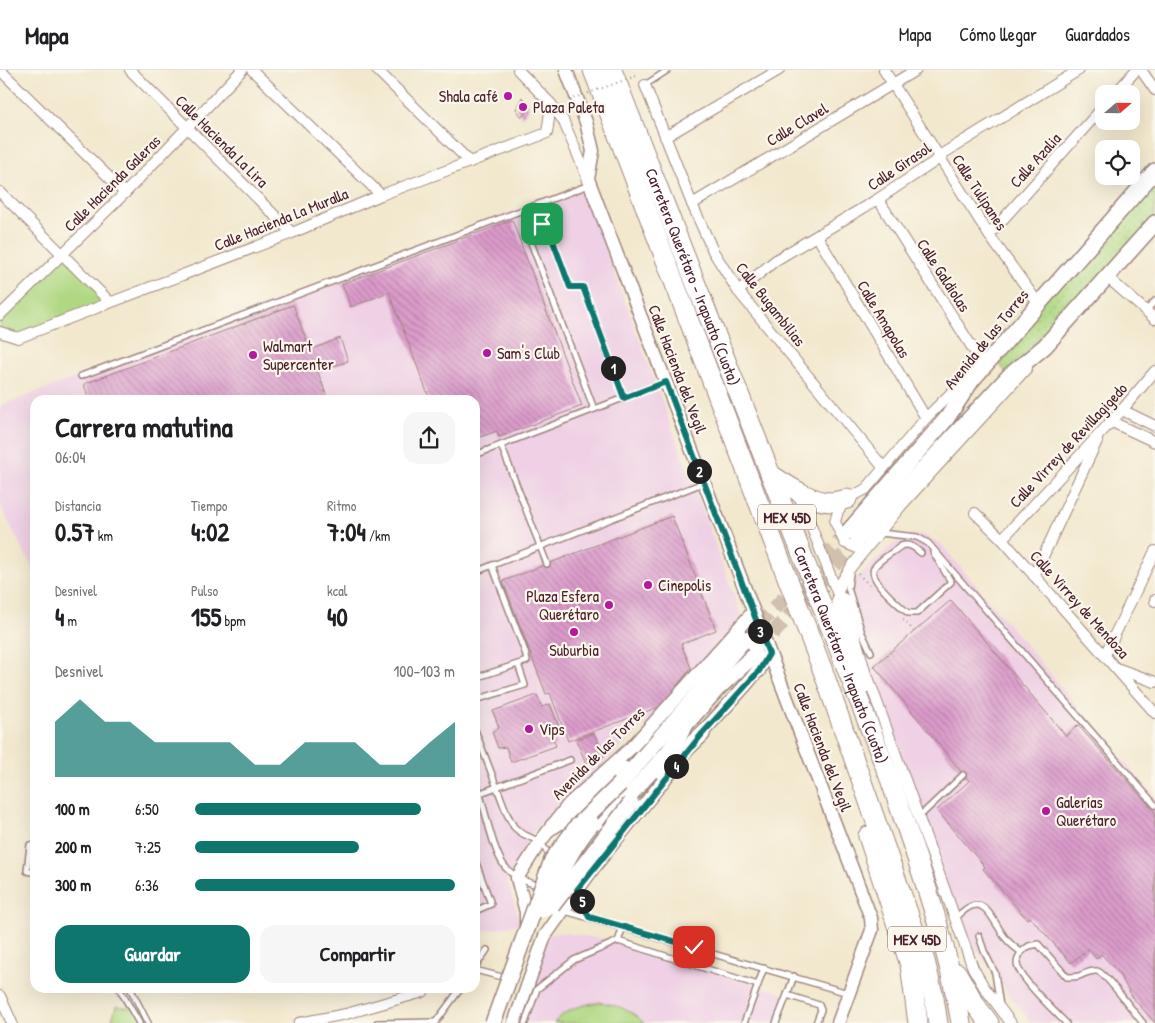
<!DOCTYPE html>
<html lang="es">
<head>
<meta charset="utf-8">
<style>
	body { margin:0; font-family:"Patrick Hand",sans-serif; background:#f6f6f6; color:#202124; height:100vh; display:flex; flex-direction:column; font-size:19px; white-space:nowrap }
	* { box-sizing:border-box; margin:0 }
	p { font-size:16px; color:#757577 }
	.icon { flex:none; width:28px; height:28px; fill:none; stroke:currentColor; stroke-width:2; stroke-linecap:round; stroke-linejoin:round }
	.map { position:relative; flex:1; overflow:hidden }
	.panel { position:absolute; left:30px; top:325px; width:450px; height:598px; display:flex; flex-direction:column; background:#fff; border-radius:15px; box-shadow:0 5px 20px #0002 }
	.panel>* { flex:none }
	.needle { width:32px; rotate:70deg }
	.fabs { position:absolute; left:1095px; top:15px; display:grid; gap:10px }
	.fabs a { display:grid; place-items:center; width:45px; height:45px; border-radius:10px; background:#fff; box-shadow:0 5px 20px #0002; font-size:25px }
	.pin { position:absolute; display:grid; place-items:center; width:42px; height:42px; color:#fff; margin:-21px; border-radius:10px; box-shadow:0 2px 8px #0006 }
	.km { position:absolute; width:25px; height:25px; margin:-12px; border-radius:50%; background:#222; color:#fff; font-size:14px; line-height:25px; text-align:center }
	.round { display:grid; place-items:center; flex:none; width:52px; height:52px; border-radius:15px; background:#f6f6f6 }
	.summary { display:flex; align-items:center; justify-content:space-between; height:85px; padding:0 25px }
	h1 { font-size:28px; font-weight:700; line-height:38px }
	.figures { display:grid; grid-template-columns:repeat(3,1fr); gap:8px; height:85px; padding:5px 25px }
	.figures div { display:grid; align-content:center }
	.figures b { font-size:25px; font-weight:700 }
	.figures small { font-size:14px; font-weight:400 }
	.figures p { font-size:14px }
	.chart { height:140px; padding:10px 25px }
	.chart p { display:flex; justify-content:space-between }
	.chart svg { width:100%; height:90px; margin-top:5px; fill:#0f766e; opacity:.7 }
	.primary-button { display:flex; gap:10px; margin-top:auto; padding:10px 25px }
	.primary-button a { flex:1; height:58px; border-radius:15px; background:#0f766e; color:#fff; font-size:20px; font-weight:700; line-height:58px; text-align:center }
	.primary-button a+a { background:#f6f6f6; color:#202124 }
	ul { padding:0 25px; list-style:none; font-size:16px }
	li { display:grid; grid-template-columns:80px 60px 1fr; align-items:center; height:38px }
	li i { height:12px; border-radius:6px; background:#0f766e }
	header { display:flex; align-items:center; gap:30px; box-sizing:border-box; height:70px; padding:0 25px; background:#fff; border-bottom:1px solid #e0e0e0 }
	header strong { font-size:24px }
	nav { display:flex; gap:28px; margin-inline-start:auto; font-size:18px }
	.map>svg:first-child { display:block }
	.built { fill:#efd0e5 }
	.green { fill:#b0d883; stroke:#7d7c57 }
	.garden { fill:url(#garden-dots); stroke:#7d7c57 }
	.building { fill:url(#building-back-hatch) }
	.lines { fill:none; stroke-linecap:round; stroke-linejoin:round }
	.secondary-tunnel { stroke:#d0c0ad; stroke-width:15; stroke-dasharray:15 8; stroke-linecap:butt }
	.service-casing { stroke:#9e847c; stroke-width:8 }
	.minor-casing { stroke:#9e847c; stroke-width:12 }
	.tertiary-casing { stroke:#9e847c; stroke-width:15 }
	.secondary-casing { stroke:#9e847c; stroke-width:18 }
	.motorway-casing { stroke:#9e847c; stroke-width:21 }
	.path { stroke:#9e847c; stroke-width:2; stroke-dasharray:1 4; stroke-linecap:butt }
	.service { stroke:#fff; stroke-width:5 }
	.minor { stroke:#fff; stroke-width:10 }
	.tertiary { stroke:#fff; stroke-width:12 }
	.secondary { stroke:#fff; stroke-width:15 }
	.motorway { stroke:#fff; stroke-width:19 }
	.secondary-bridge-casing { stroke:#9e847c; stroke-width:18; stroke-linecap:butt }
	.path-bridge { stroke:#9e847c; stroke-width:2; stroke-dasharray:1 4; stroke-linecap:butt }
	.secondary-bridge { stroke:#fff; stroke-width:15 }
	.route-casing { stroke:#fff; stroke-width:10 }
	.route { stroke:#0f766e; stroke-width:6 }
	.poi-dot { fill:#b5179e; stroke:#fbf7ec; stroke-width:2 }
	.labels { text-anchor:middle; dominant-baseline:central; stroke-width:4.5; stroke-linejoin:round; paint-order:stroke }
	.shield { fill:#fbf7ec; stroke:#7f6065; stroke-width:1 }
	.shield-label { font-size:15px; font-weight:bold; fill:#4a1f2b }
	.poi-label { font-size:16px; fill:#4a1f2b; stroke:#fbf7ec; text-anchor:start }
	.street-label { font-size:16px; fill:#4a1f2b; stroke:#fbf7ec }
</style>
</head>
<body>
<header>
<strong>Mapa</strong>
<nav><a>Mapa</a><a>Cómo llegar</a><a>Guardados</a></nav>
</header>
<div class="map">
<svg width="1155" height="953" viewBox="0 0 1155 953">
	<defs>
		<pattern id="garden-dots" width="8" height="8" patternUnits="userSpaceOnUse" patternTransform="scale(1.25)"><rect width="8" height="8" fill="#b0d883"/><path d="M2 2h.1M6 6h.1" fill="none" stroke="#99b971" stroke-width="1.8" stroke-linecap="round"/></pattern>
		<pattern id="building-back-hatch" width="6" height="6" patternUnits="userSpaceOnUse" patternTransform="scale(1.25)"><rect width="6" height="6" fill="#db9bcb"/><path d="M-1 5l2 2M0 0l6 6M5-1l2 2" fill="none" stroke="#b47ea5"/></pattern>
	</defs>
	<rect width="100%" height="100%" fill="#fbf7ec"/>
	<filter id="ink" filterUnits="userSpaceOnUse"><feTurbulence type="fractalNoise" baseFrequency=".02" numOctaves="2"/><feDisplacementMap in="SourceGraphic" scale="10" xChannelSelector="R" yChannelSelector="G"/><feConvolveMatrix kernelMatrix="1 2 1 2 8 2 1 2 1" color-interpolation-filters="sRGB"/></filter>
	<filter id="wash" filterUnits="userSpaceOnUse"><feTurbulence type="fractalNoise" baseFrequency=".0096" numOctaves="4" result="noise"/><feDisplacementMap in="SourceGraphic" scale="20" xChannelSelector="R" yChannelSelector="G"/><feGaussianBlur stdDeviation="1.12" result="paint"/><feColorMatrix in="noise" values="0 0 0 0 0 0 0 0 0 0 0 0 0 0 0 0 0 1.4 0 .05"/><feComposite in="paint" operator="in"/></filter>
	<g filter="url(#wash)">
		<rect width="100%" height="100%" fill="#f2e8ce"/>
		<g class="built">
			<path d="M582 115 742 547 659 641 534 761 507 809 520 854 475 863V330H35V503L0 435V336Z"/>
			<path d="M910 465H923L941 474 1155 728V953H1031L974 877 949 822 843 520 891 476Z"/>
			<path d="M557 862 618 871 787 925 776 953H515L546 866Z"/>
		</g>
		<g class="green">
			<path d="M62 183 110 232 18 268 0 262V245Z"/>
			<path d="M599 932C616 935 631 939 644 953H554C566 939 581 935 599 932Z"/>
			<path d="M116 936 144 939 152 953H111Z"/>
		</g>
		<path class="garden" d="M1155 101V153L1009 306 993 286Z"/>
		<g id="blocks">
			<g class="building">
				<path d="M522 27 527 33 529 38 522 47 516 39Z"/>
				<path d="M512 150 582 336 499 367 497 361 475 369V330H430L389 222 351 237 342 214Z"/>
				<path d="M293 235 310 280 340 268 348 291 318 302 328 330H89L84 314Z"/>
				<path d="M672 446 716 560 681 574 691 598 661 636 568 671 550 623 546 624 503 511Z"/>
				<path d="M951 530 1066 666 1078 655 1155 742V953L1133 928 1118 902 1101 884 1096 889 1088 879 1071 893 1030 847 1027 849 1006 825 983 799 985 797 937 740 969 711 874 596Z"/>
				<path d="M537 625 542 637 550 634 561 662 552 665 556 676 511 692 506 677 498 678 492 662 499 658 493 641Z"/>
				<path d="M594 663 604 686 586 693 576 670Z"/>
			</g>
		</g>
	</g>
	<g filter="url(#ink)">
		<use href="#blocks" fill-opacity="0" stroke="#9e847c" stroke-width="1"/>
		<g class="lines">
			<g class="secondary-tunnel">
				<path d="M742 572 848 462"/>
				<path d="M757 581 858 469"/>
			</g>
			<g class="service-casing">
				<g id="service">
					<path d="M645 15 668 0"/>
					<path d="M1146 241 1155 231"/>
					<path d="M81 306 589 115"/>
					<path d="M594 339 527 162 531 157 545 153 547 155 570 217H583L624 328"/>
					<path d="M501 375 547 494"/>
					<path d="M475 385 665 312"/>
					<path d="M880 463 917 467 928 473 1155 735"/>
					<path d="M921 483C915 478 910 473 901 476 895 481 877 491 874 498 868 510 899 535 908 543H917L951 512 933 482"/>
					<path d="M475 502 703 413"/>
					<path d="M850 504 848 518 862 563 871 582"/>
					<path d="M475 608 527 591 525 582 492 495"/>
					<path d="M475 630 525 615 518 594"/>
					<path d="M475 660 507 744 514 757 521 763 540 772 552 788"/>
					<path d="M475 709C484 732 492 782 506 798 515 808 528 813 541 816"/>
					<path d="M475 725 570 690"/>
					<path d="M919 747 963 705"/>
					<path d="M35 776 30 775 27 801 35 803"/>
					<path d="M475 790 491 834 475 841"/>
					<path d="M578 823 589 847"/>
					<path d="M565 841 848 923"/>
					<path d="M955 849C979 823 986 837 1000 860 1005 869 1012 876 1021 882L1029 876 1038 874 1067 907C1071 907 1075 907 1079 906 1085 904 1089 900 1097 901 1105 902 1135 944 1143 953"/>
					<path d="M979 866 984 881 995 903 1000 936"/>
					<path d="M618 871 623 857"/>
					<path d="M1021 882C1019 886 1017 889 1017 894 1019 908 1055 942 1066 953"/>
					<path d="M475 897 487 880"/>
					<path d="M475 900 506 908"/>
					<path d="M119 918 139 953"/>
					<path d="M130 918 148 953"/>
					<path d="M787 925 794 906"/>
					<path d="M377 953 436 952"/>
					<path d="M435 953 461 918"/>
					<path d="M525 953 537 919 574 890 618 871 758 915"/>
					<path d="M744 953 764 898"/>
					<path d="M776 953 787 925 819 935 821 940 816 953"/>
				</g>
			</g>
			<g class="minor-casing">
				<g id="minor">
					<path d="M0 0 125 123"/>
					<path d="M130 0 292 163"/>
					<path d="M252 0 381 125"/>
					<path d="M377 0 470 92"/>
					<path d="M518 0 551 34 563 50 588 109"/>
					<path d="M884 0 989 165 1038 233"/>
					<path d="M1141 0 1155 20"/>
					<path d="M645 15 692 134 713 181 738 221 883 397"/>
					<path d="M1115 24 1136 0"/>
					<path d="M665 67 779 0"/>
					<path d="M0 122 110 232"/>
					<path d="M878 129 984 296"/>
					<path d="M692 134 916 0"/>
					<path d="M989 165 1104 36"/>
					<path d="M817 166 926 348"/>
					<path d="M1107 207 1155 249"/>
					<path d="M738 221 776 190 878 129 934 92 939 86 1079 0"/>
					<path d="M0 245 125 123 242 0"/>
					<path d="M0 262 18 268 292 163 381 125 547 63 551 34"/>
					<path d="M1122 340 1155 356"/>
					<path d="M1110 351 1155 372"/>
					<path d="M798 423 842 535"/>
					<path d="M975 443 1002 469 1155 643"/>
					<path d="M1002 469 1122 340 1155 301"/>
					<path d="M864 481 845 473 835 452 838 441 847 429 866 419 926 348 951 323 961 315 969 312"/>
					<path d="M1034 506 1097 371"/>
					<path d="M838 522 842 511 851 497 901 436 1027 298"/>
					<path d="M1155 530V531"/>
					<path d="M1105 585 1155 481"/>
					<path d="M1119 599 1155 612"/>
					<path d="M868 607 973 898 984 917 1011 953"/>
					<path d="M0 926 12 953"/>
					<path d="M299 953 346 944 423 922"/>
				</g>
			</g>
			<g class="tertiary-casing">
				<g id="tertiary">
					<path d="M566 0 586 52 593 81 588 109 871 848 872 860 838 953"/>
					<path d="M734 564C756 568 757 581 759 601"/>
					<path d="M696 670C720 641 749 616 769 584"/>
					<path d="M526 857V842L517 808 540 772 569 734 632 677 753 542"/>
					<path d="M514 953 545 866 594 797 676 695"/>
				</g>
			</g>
			<g class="secondary-casing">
				<g id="secondary">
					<path d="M848 462 947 348 972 310 993 286 1155 101"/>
					<path d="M858 469 1009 306 1045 276 1155 153"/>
					<path d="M678 663 717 619 751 588"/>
					<path d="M662 702 702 664"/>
					<path d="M620 714 742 572"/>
					<path d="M553 756 581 738 624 699"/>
					<path d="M577 820C573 801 574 795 583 778L669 681 685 656"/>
				</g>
			</g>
			<g class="motorway-casing">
				<g id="motorway">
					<path d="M593 0 823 601 925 891 934 928 938 953"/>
					<path id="s1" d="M612 0 890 709C917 789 947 870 961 953"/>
					<path d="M770 404C787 415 811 432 831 432 837 431 842 430 847 429"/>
					<path d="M841 532 864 614"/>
					<path d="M868 766 910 895 918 953"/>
					<path d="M957 903 977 937 989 953"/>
				</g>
			</g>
			<g class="path">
				<path d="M858 504 869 515"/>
				<path d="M903 550 914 561"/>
			</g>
			<use href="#service" class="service"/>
			<use href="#minor" class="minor"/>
			<use href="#tertiary" class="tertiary"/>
			<use href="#secondary" class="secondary"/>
			<use href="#motorway" class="motorway"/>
			<g class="secondary-bridge-casing">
				<g id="secondary-bridge">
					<path d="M552 836 631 733"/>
					<path d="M543 840C558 810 570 779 592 754"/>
					<path d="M493 953 552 790 577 756 620 714"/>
				</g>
			</g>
			<path class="path-bridge" d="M569 30 636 6"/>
			<use href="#secondary-bridge" class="secondary-bridge"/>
		</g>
	</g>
	<g class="lines" filter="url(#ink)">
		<g class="route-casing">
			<path id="route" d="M542 154 545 153 547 155 570 217H583L624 328 666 312 769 584 759 601 702 664 577 820 589 847 694 877"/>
		</g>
		<use href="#route" class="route"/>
	</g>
	<g class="poi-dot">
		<circle cx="508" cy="26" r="5"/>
		<circle cx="523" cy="37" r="5"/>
		<circle cx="487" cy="283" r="5"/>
		<circle cx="253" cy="285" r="5"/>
		<circle cx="648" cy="515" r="5"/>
		<circle cx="609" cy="535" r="5"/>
		<circle cx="574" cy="562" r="5"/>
		<circle cx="529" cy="659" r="5"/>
		<circle cx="1046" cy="741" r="5"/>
	</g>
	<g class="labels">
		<g class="shield">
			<rect x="758" y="434.5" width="58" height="25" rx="4"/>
			<rect x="888" y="856.5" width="58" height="25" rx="4"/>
		</g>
		<g class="shield-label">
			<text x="787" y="447">MEX 45D</text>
			<text x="917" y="869">MEX 45D</text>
		</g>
		<g class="poi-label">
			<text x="498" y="26" text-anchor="end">Shala café</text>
			<text x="533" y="37">Plaza Paleta</text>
			<text x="263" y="276">Walmart<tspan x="263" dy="18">Supercenter</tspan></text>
			<text x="497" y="283">Sam's Club</text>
			<text x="658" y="515">Cinepolis</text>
			<text x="599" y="526" text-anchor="end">Plaza Esfera<tspan x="599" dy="18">Querétaro</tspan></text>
			<text x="574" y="580" text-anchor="middle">Suburbia</text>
			<text x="539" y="659">Vips</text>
			<text x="1056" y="732">Galerías<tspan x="1056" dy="18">Querétaro</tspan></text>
		</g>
		<g class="street-label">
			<text transform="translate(797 54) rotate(-31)">Calle Clavel</text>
			<text transform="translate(222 71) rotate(45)">Calle Hacienda La Lira</text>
			<text transform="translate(1035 90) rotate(-48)">Calle Azalia</text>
			<text transform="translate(899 96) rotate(-34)">Calle Girasol</text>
			<text transform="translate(112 113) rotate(-45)">Calle Hacienda Galeras</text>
			<text transform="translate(980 122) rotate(57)">Calle Tulipanes</text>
			<text transform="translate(281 149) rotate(-22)">Calle Hacienda La Muralla</text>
			<text transform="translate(944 205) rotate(57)">Calle Galdiolas</text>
			<text stroke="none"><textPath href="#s1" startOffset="222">Carretera Querétaro - Irapuato (Cuota)</textPath></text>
			<text transform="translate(771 234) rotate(52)">Calle Bugambilias</text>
			<text transform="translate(884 249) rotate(59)">Calle Amapolas</text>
			<text transform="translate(986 269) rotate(-51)">Avenida de las Torres</text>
			<text transform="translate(678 299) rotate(69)">Calle Hacienda del Vegil</text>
			<text transform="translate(1068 375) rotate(-47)">Calle Virrey de Revillagigedo</text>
			<text transform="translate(1080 534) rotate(48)">Calle Virrey de Mendoza</text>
			<text stroke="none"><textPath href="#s1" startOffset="628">Carretera Querétaro - Irapuato (Cuota)</textPath></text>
			<text transform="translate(823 677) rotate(69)">Calle Hacienda del Vegil</text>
			<text transform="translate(598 683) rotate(-45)">Avenida de las Torres</text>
		</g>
	</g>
</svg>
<div class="fabs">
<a><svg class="needle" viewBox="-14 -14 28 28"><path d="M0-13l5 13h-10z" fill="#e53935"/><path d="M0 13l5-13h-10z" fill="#757577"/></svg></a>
<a><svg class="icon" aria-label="locate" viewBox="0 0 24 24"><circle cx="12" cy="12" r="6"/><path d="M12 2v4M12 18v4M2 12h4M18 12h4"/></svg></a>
</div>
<div class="pin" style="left:542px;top:154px;background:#1e9e55"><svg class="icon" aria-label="arrive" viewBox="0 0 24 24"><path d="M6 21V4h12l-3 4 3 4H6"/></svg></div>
<div class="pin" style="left:694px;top:877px;background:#d93025"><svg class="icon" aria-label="check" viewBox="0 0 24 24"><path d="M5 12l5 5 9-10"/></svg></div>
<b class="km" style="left:613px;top:298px">1</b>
<b class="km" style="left:699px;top:401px">2</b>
<b class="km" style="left:760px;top:561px">3</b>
<b class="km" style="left:676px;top:696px">4</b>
<b class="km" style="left:582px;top:831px">5</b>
<section class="panel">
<div class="summary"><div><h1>Carrera matutina</h1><p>06:04</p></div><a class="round"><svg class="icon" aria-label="share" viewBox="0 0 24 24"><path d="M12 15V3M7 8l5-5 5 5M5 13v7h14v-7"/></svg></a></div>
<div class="figures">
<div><p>Distancia</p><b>0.57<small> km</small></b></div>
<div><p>Tiempo</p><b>4:02</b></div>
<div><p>Ritmo</p><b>7:04<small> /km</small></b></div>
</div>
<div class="figures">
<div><p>Desnivel</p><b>4<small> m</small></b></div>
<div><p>Pulso</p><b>155<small> bpm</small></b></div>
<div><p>kcal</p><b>40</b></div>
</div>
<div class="chart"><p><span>Desnivel</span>100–103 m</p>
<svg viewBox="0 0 160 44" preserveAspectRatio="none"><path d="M0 44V17L10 6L20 17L30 17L40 27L50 27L60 27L70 27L80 38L90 38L100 27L110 27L120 27L130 38L140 38L150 27L160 17V44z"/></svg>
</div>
<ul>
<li><b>100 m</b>6:50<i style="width:87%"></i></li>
<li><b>200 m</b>7:25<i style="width:63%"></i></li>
<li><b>300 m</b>6:36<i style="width:100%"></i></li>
</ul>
<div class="primary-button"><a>Guardar</a><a>Compartir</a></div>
</section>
</div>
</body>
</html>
